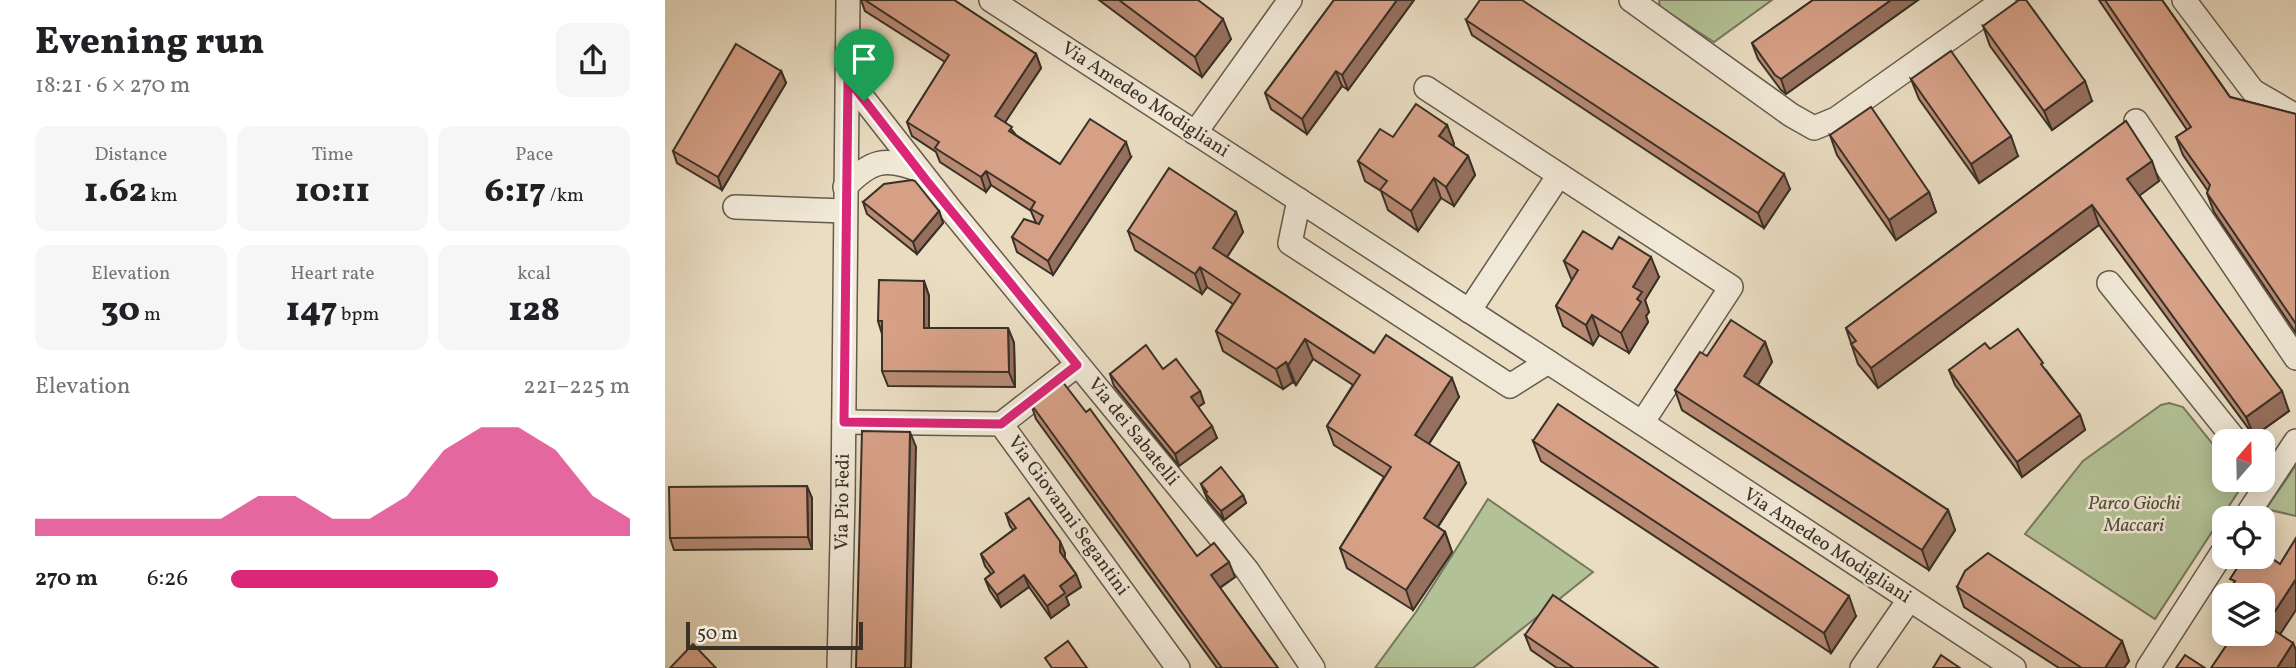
<!DOCTYPE html>
<html lang="en">
<head>
<meta charset="utf-8">
<style>
	body { margin:0; font-family:Vollkorn,serif; background:#f6f6f6; color:#202124; height:100vh; display:flex; flex-direction:column; font-size:26px; white-space:nowrap }
	* { box-sizing:border-box; margin:0 }
	p { font-size:23px; color:#757577 }
	.icon { flex:none; width:38px; height:38px; fill:none; stroke:currentColor; stroke-width:2; stroke-linecap:round; stroke-linejoin:round }
	.map { position:relative; flex:1; overflow:hidden }
	.side { display:flex; flex-direction:column; background:#fff; width:665px }
	.side>* { flex:none }
	.needle { width:46px; rotate:20deg }
	.fabs { position:absolute; left:1547px; top:429px; display:grid; gap:14px }
	.fabs a { display:grid; place-items:center; width:63px; height:63px; border-radius:14px; background:#fff; box-shadow:0 4px 18px #0003; font-size:35px }
	.scale { position:absolute; left:21px; bottom:18px; width:177px; box-sizing:border-box; padding-left:7px; border:4px solid #393026; border-top:0; font-size:19px; line-height:24px; white-space:nowrap; color:#393026; -webkit-text-stroke:5px #f1e9d7; paint-order:stroke }
	.pin { position:absolute; display:grid; place-items:center; width:60px; height:60px; color:#fff; margin:-72px -30px; border-radius:50% 50% 50% 0; rotate:-45deg; box-shadow:0 0 7px #0007 }
	.pin .icon { rotate:45deg }
	.round { display:grid; place-items:center; flex:none; width:74px; height:74px; border-radius:14px; background:#f6f6f6 }
	.summary { display:flex; align-items:center; justify-content:space-between; height:119px; padding:0 35px }
	h1 { font-size:38px; font-weight:800; line-height:52px }
	.stats { display:grid; grid-template-columns:repeat(3,1fr); gap:10px; height:119px; padding:7px 35px }
	.stats div { display:grid; align-content:center; border-radius:14px; background:#f6f6f6; text-align:center }
	.stats b { font-size:35px; font-weight:800 }
	.stats small { font-size:19px; font-weight:400 }
	.stats p { font-size:19px }
	.chart { height:196px; padding:14px 35px }
	.chart p { display:flex; justify-content:space-between }
	.chart svg { width:100%; height:126px; margin-top:7px; fill:#db2777; opacity:.7 }
	ul { padding:0 35px; list-style:none; font-size:23px }
	li { display:grid; grid-template-columns:112px 84px 1fr; align-items:center; height:52px }
	li i { height:18px; border-radius:9px; background:#db2777 }
	main { display:flex; flex:1; min-height:0 }
	.map>svg:first-child { display:block }
	.green { fill:#b3c296; stroke:#76795e; stroke-width:2 }
	.lines { fill:none; stroke-linecap:round; stroke-linejoin:round }
	.minor-casing { stroke:#655b4d; stroke-width:26 }
	.minor { stroke:#f1e9d7; stroke-width:23 }
	.wall { fill:#b88a74; stroke:#393026; stroke-width:2 }
	.shaded-wall { fill:#96705e; stroke:#393026; stroke-width:2 }
	.building { fill:#d6a087; stroke:#393026; stroke-width:2 }
	.route-casing { stroke:#fff; stroke-width:14 }
	.route { stroke:#db2777; stroke-width:9 }
	.labels { text-anchor:middle; dominant-baseline:central; stroke-width:5; stroke-linejoin:round; paint-order:stroke }
	.street-label { font-size:19px; fill:#393026; stroke:#f1e9d7 }
	.park-label { font-size:19px; font-style:italic; fill:#514d3c; stroke:#f1e9d7 }
</style>
</head>
<body>
<main>
<section class="side">
<div class="summary"><div><h1>Evening run</h1><p>18:21 · 6 × 270 m</p></div><a class="round"><svg class="icon" aria-label="share" viewBox="0 0 24 24"><path d="M12 15V3M7 8l5-5 5 5M5 13v7h14v-7"/></svg></a></div>
<div class="stats">
<div><p>Distance</p><b>1.62<small> km</small></b></div>
<div><p>Time</p><b>10:11</b></div>
<div><p>Pace</p><b>6:17<small> /km</small></b></div>
</div>
<div class="stats">
<div><p>Elevation</p><b>30<small> m</small></b></div>
<div><p>Heart rate</p><b>147<small> bpm</small></b></div>
<div><p>kcal</p><b>128</b></div>
</div>
<div class="chart"><p><span>Elevation</span>221–225 m</p>
<svg viewBox="0 0 160 44" preserveAspectRatio="none"><path d="M0 44V38L10 38L20 38L30 38L40 38L50 38L60 30L70 30L80 38L90 38L100 30L110 14L120 6L130 6L140 14L150 30L160 38V44z"/></svg>
</div>
<ul>
<li><b>270 m</b>6:26<i style="width:67%"></i></li>
</ul>
</section>
<div class="map">
<svg width="1631" height="668" viewBox="0 0 1631 668">
	<rect width="100%" height="100%" fill="#eaddc2"/>
	<filter id="stains"><feTurbulence type="fractalNoise" baseFrequency=".00286" numOctaves="4"/><feColorMatrix values="0 0 0 0 .2 0 0 0 0 .09 0 0 0 0 .02 0 0 0 .5 -.17"/></filter>
	<radialGradient id="worn" r=".72"><stop offset=".6" stop-color="#630" stop-opacity="0"/><stop offset="1" stop-color="#630" stop-opacity=".3"/></radialGradient>
	<g class="green">
		<path d="M994 0H1107L1049 42 995 7Z"/>
		<path d="M1504 403 1518 407 1559 458V480H1577L1579 483 1490 619 1360 534 1418 461 1496 405Z"/>
		<path d="M1631 465V516L1601 509Z"/>
		<path d="M823 499 928 572 808 668H710L751 612Z"/>
	</g>
	<g class="lines">
		<g class="minor-casing">
			<g id="minor">
				<path d="M326 0 977 423 1349 668"/>
				<path d="M966 0 1126 115 1149 128 1171 119 1339 0"/>
				<path d="M1519 0 1588 91 1631 116"/>
				<path d="M183 79 285 209 582 570 648 668"/>
				<path d="M761 88 1066 287 977 423"/>
				<path d="M1471 121 1631 358"/>
				<path d="M530 133 625 0"/>
				<path d="M180 187C205 161 220 156 254 170"/>
				<path d="M634 200 625 243 845 386 883 362"/>
				<path d="M70 207 179 211"/>
				<path d="M1444 283 1571 441"/>
				<path d="M804 311 894 175"/>
				<path d="M179 422 336 424 513 668"/>
				<path d="M336 424 412 365"/>
				<path d="M1580 518 1631 441"/>
				<path d="M174 668 178 498 183 0"/>
				<path d="M1197 668 1244 600"/>
				<path d="M1483 668 1559 550"/>
			</g>
		</g>
		<use href="#minor" class="minor"/>
	</g>
	<g class="wall">
		<path d="M196 0H289L371 54 376 68 340 122 351 135 395 164 466 157 388 275 352 252 347 237 371 223 366 211 326 185 321 192 275 162 271 152 247 136 242 122 280 62 200 11Z"/>
		<path d="M434 0H533L566 39 537 77Z"/>
		<path d="M669 0H749L683 90 677 86 642 134 606 109 600 93Z"/>
		<path d="M1148 0H1253L1121 94 1116 90 1093 59 1087 43Z"/>
		<path d="M1434 0H1497L1565 97 1631 114V333L1549 212 1542 193 1543 191 1518 155 1511 137 1522 130Z"/>
		<path d="M801 20 1125 189 1099 228 807 35Z"/>
		<path d="M1318 26 1427 101 1387 130 1325 46Z"/>
		<path d="M116 71 121 83 57 190 12 163 8 151Z"/>
		<path d="M1246 79 1353 156 1314 183 1254 99Z"/>
		<path d="M1461 121 1494 181 1474 195 1624 411 1589 436 1434 225 1213 388 1193 364 1181 328Z"/>
		<path d="M782 125 789 144 788 146 803 156 810 175 789 206 776 198 753 231 723 210 716 191 700 181 693 161 728 137Z"/>
		<path d="M1165 135 1264 192 1271 212 1231 240 1172 155Z"/>
		<path d="M198 202 274 211 278 223 252 254 202 214Z"/>
		<path d="M571 212 578 232 562 257 709 353 794 397 764 444 801 483 773 527 780 532 787 552 748 610 682 568 675 548 719 477 669 445 662 426 688 385 648 359 631 385 628 382 618 389 558 351 551 331 568 304 542 287 537 294 470 250 463 231Z"/>
		<path d="M899 261 994 277 980 300 984 312 981 316 983 322 964 353 934 335 928 345 898 326 891 306 907 281Z"/>
		<path d="M259 281 264 296V328H343L349 343 350 387 223 386 217 371V334L213 321Z"/>
		<path d="M1100 342 1107 362 1093 385 1283 510 1290 530 1264 570 1017 410 1010 390 1042 356Z"/>
		<path d="M1325 349 1381 370 1415 415 1420 430 1357 477 1290 385 1284 370Z"/>
		<path d="M498 369 535 391 539 403 533 407 552 438 514 466 449 386 445 374Z"/>
		<path d="M366 404 532 556 570 577 555 588 613 668H552L371 419Z"/>
		<path d="M868 441 1191 616 1166 653 876 461Z"/>
		<path d="M536 484 578 495 581 503 559 520 543 501Z"/>
		<path d="M147 498V549L9 550 5 538Z"/>
		<path d="M341 514 400 553V558L411 574 416 587 401 597 404 605 386 618 364 587 336 607 325 591 320 579 326 574 320 566 316 554 348 530 345 526Z"/>
		<path d="M1292 587 1457 641 1464 661 1459 668H1394L1299 607Z"/>
		<path d="M860 635 993 668H892L866 650Z"/>
	</g>
	<g class="shaded-wall">
		<path d="M732 0H749L683 90 677 75Z"/>
		<path d="M1226 0H1253L1121 94 1116 79Z"/>
		<path d="M558 19 566 39 537 77 530 57Z"/>
		<path d="M371 54 376 68 335 130 330 116Z"/>
		<path d="M116 71 121 83 57 190 53 177Z"/>
		<path d="M671 71 677 86 642 134 637 119Z"/>
		<path d="M1420 81 1427 101 1387 130 1379 111Z"/>
		<path d="M782 125 789 144 781 156 774 136Z"/>
		<path d="M1346 136 1353 156 1314 183 1306 164Z"/>
		<path d="M461 142 466 157 388 275 383 261Z"/>
		<path d="M803 156 810 175 789 206 781 187Z"/>
		<path d="M1487 161 1494 181 1470 199 1462 179Z"/>
		<path d="M321 171 326 185 321 192 316 177Z"/>
		<path d="M1119 174 1125 189 1099 228 1093 213Z"/>
		<path d="M769 178 776 198 753 231 746 211Z"/>
		<path d="M1264 192 1271 212 1231 240 1224 220Z"/>
		<path d="M1427 205 1434 225 1213 388 1206 368Z"/>
		<path d="M274 211 278 223 252 254 248 242Z"/>
		<path d="M571 212 578 232 555 268 548 248Z"/>
		<path d="M986 257 994 277 980 300 984 312 981 316 983 322 964 353 956 333 968 287Z"/>
		<path d="M535 267 542 287 537 294 530 274Z"/>
		<path d="M259 281 264 296V343L259 328Z"/>
		<path d="M927 315 934 335 928 345 921 325Z"/>
		<path d="M343 328 349 343 350 387 344 372Z"/>
		<path d="M640 339 648 359 631 385 623 365Z"/>
		<path d="M1100 342 1107 362 1086 396 1079 376Z"/>
		<path d="M621 362 628 382 618 389 611 369Z"/>
		<path d="M787 378 794 397 757 454 750 435Z"/>
		<path d="M535 391 539 403 530 409 526 397Z"/>
		<path d="M1617 391 1624 411 1589 436 1581 417Z"/>
		<path d="M1415 415 1420 430 1357 477 1352 462Z"/>
		<path d="M547 426 552 438 514 466 510 454Z"/>
		<path d="M245 432 251 447 246 668H240Z"/>
		<path d="M794 463 801 483 766 537 759 518Z"/>
		<path d="M142 486 147 498V549L143 537Z"/>
		<path d="M578 495 581 503 559 520 556 511Z"/>
		<path d="M1283 510 1290 530 1264 570 1257 550Z"/>
		<path d="M780 532 787 552 748 610 741 590Z"/>
		<path d="M395 541 400 553 399 564 395 552Z"/>
		<path d="M564 562 570 577 551 590 546 575Z"/>
		<path d="M411 574 416 587 401 597 404 605 386 618 382 606 395 586Z"/>
		<path d="M359 575 364 587 336 607 332 595Z"/>
		<path d="M1631 579V610L1608 645 1601 625Z"/>
		<path d="M1184 596 1191 616 1166 653 1159 633Z"/>
		<path d="M1457 641 1464 661 1459 668H1440Z"/>
		<path d="M1628 643 1631 650V668H1612Z"/>
	</g>
	<g class="building">
		<path d="M200 0H289L371 54 330 116 347 127 344 131 395 164 425 119 461 142 383 261 347 237 359 219 374 224 378 216 366 209 370 202 321 171 316 177 270 148 274 142 242 122 284 55Z"/>
		<path d="M454 0H533L558 19 530 57Z"/>
		<path d="M669 0H732L677 75 671 71 637 119 600 93Z"/>
		<path d="M815 0H857L1119 174 1093 213 801 20Z"/>
		<path d="M1148 0H1226L1116 79 1110 75 1087 43Z"/>
		<path d="M1354 0H1361L1420 81 1379 111 1318 26Z"/>
		<path d="M1440 0H1497L1565 97 1631 114V324L1542 193 1545 185 1511 137 1526 127Z"/>
		<path d="M71 44 116 71 53 177 8 151Z"/>
		<path d="M1286 51 1346 136 1306 164 1246 79Z"/>
		<path d="M751 104 782 125 774 136 803 156 781 187 769 178 746 211 715 190 722 181 693 161 715 129 728 137Z"/>
		<path d="M1206 107 1264 192 1224 220 1165 135Z"/>
		<path d="M1461 121 1487 161 1462 179 1617 391 1581 417 1427 205 1206 368 1186 344 1191 341 1181 328Z"/>
		<path d="M504 168 571 212 548 248 709 353 721 335 787 378 750 435 794 463 759 518 780 532 741 590 675 548 726 467 662 426 695 375 640 339 623 365 621 362 611 369 551 331 575 294 535 267 530 274 463 231Z"/>
		<path d="M247 180 250 181 274 211 248 242 198 202 219 184Z"/>
		<path d="M918 231 947 249 954 237 986 257 968 287 977 292 972 299 976 302 956 333 927 315 921 325 891 306 913 270 899 261Z"/>
		<path d="M214 280 259 281V328H343L344 372 217 371V321H213Z"/>
		<path d="M1066 320 1100 342 1079 376 1283 510 1257 550 1010 390 1035 352 1042 356Z"/>
		<path d="M1353 329 1378 363 1376 364 1415 415 1352 462 1284 370 1320 343 1325 349Z"/>
		<path d="M481 345 498 369 511 359 535 391 526 397 547 426 510 454 445 374Z"/>
		<path d="M397 381 421 412 425 409 532 556 549 543 564 562 546 575 613 668H557L366 404Z"/>
		<path d="M893 404 1184 596 1159 633 868 441Z"/>
		<path d="M197 431 245 432 240 668H191Z"/>
		<path d="M556 467 578 495 556 511 540 493 542 492 536 484Z"/>
		<path d="M142 486 143 537 5 538 4 487Z"/>
		<path d="M364 498 395 541V552L411 574 395 586 400 593 382 606 359 575 332 595 320 579 329 572 316 554 351 528 341 514Z"/>
		<path d="M1631 538V579L1601 625 1628 643 1612 668H1546L1569 634H1598V595H1561L1570 581 1565 579 1580 556H1598V552L1615 564Z"/>
		<path d="M1323 553 1457 641 1440 668H1417L1292 587 1300 571Z"/>
		<path d="M888 595 993 668H909L860 635Z"/>
		<path d="M403 641 422 668H387L380 658Z"/>
		<path d="M28 644 51 668H5Z"/>
		<path d="M1276 655 1295 668H1268Z"/>
		<path d="M1520 655 1540 668H1511Z"/>
	</g>
	<g class="lines">
		<g class="route-casing">
			<path id="route" d="M183 79 261 180 412 365 336 424 179 422Z"/>
		</g>
		<use href="#route" class="route"/>
	</g>
	<g class="labels">
		<g class="street-label">
			<text transform="translate(480 100) rotate(33)">Via Amedeo Modigliani</text>
			<text transform="translate(468 432) rotate(51)">Via dei Sabatelli</text>
			<text transform="translate(178 502) rotate(-89)">Via Pio Fedi</text>
			<text transform="translate(403 516) rotate(54)">Via Giovanni Segantini</text>
			<text transform="translate(1162 546) rotate(33)">Via Amedeo Modigliani</text>
		</g>
		<g class="park-label">
			<text x="1469" y="504">Parco Giochi<tspan x="1469" dy="22">Maccari</tspan></text>
		</g>
	</g>
	<rect width="100%" height="100%" filter="url(#stains)"/>
	<rect width="100%" height="100%" fill="url(#worn)"/>
</svg>
<div class="fabs">
<a><svg class="needle" viewBox="-14 -14 28 28"><path d="M0-13l5 13h-10z" fill="#e53935"/><path d="M0 13l5-13h-10z" fill="#757577"/></svg></a>
<a><svg class="icon" aria-label="locate" viewBox="0 0 24 24"><circle cx="12" cy="12" r="6"/><path d="M12 2v4M12 18v4M2 12h4M18 12h4"/></svg></a>
<a><svg class="icon" aria-label="layers" viewBox="0 0 24 24"><path d="M12 4l9 5-9 5-9-5zM3 14l9 5 9-5"/></svg></a>
</div>
<div class="scale">50 m</div>
<div class="pin" style="left:199px;top:101px;background:#1e9e55"><svg class="icon" aria-label="arrive" viewBox="0 0 24 24"><path d="M6 21V4h12l-3 4 3 4H6"/></svg></div>
</div>
</main>
</body>
</html>
